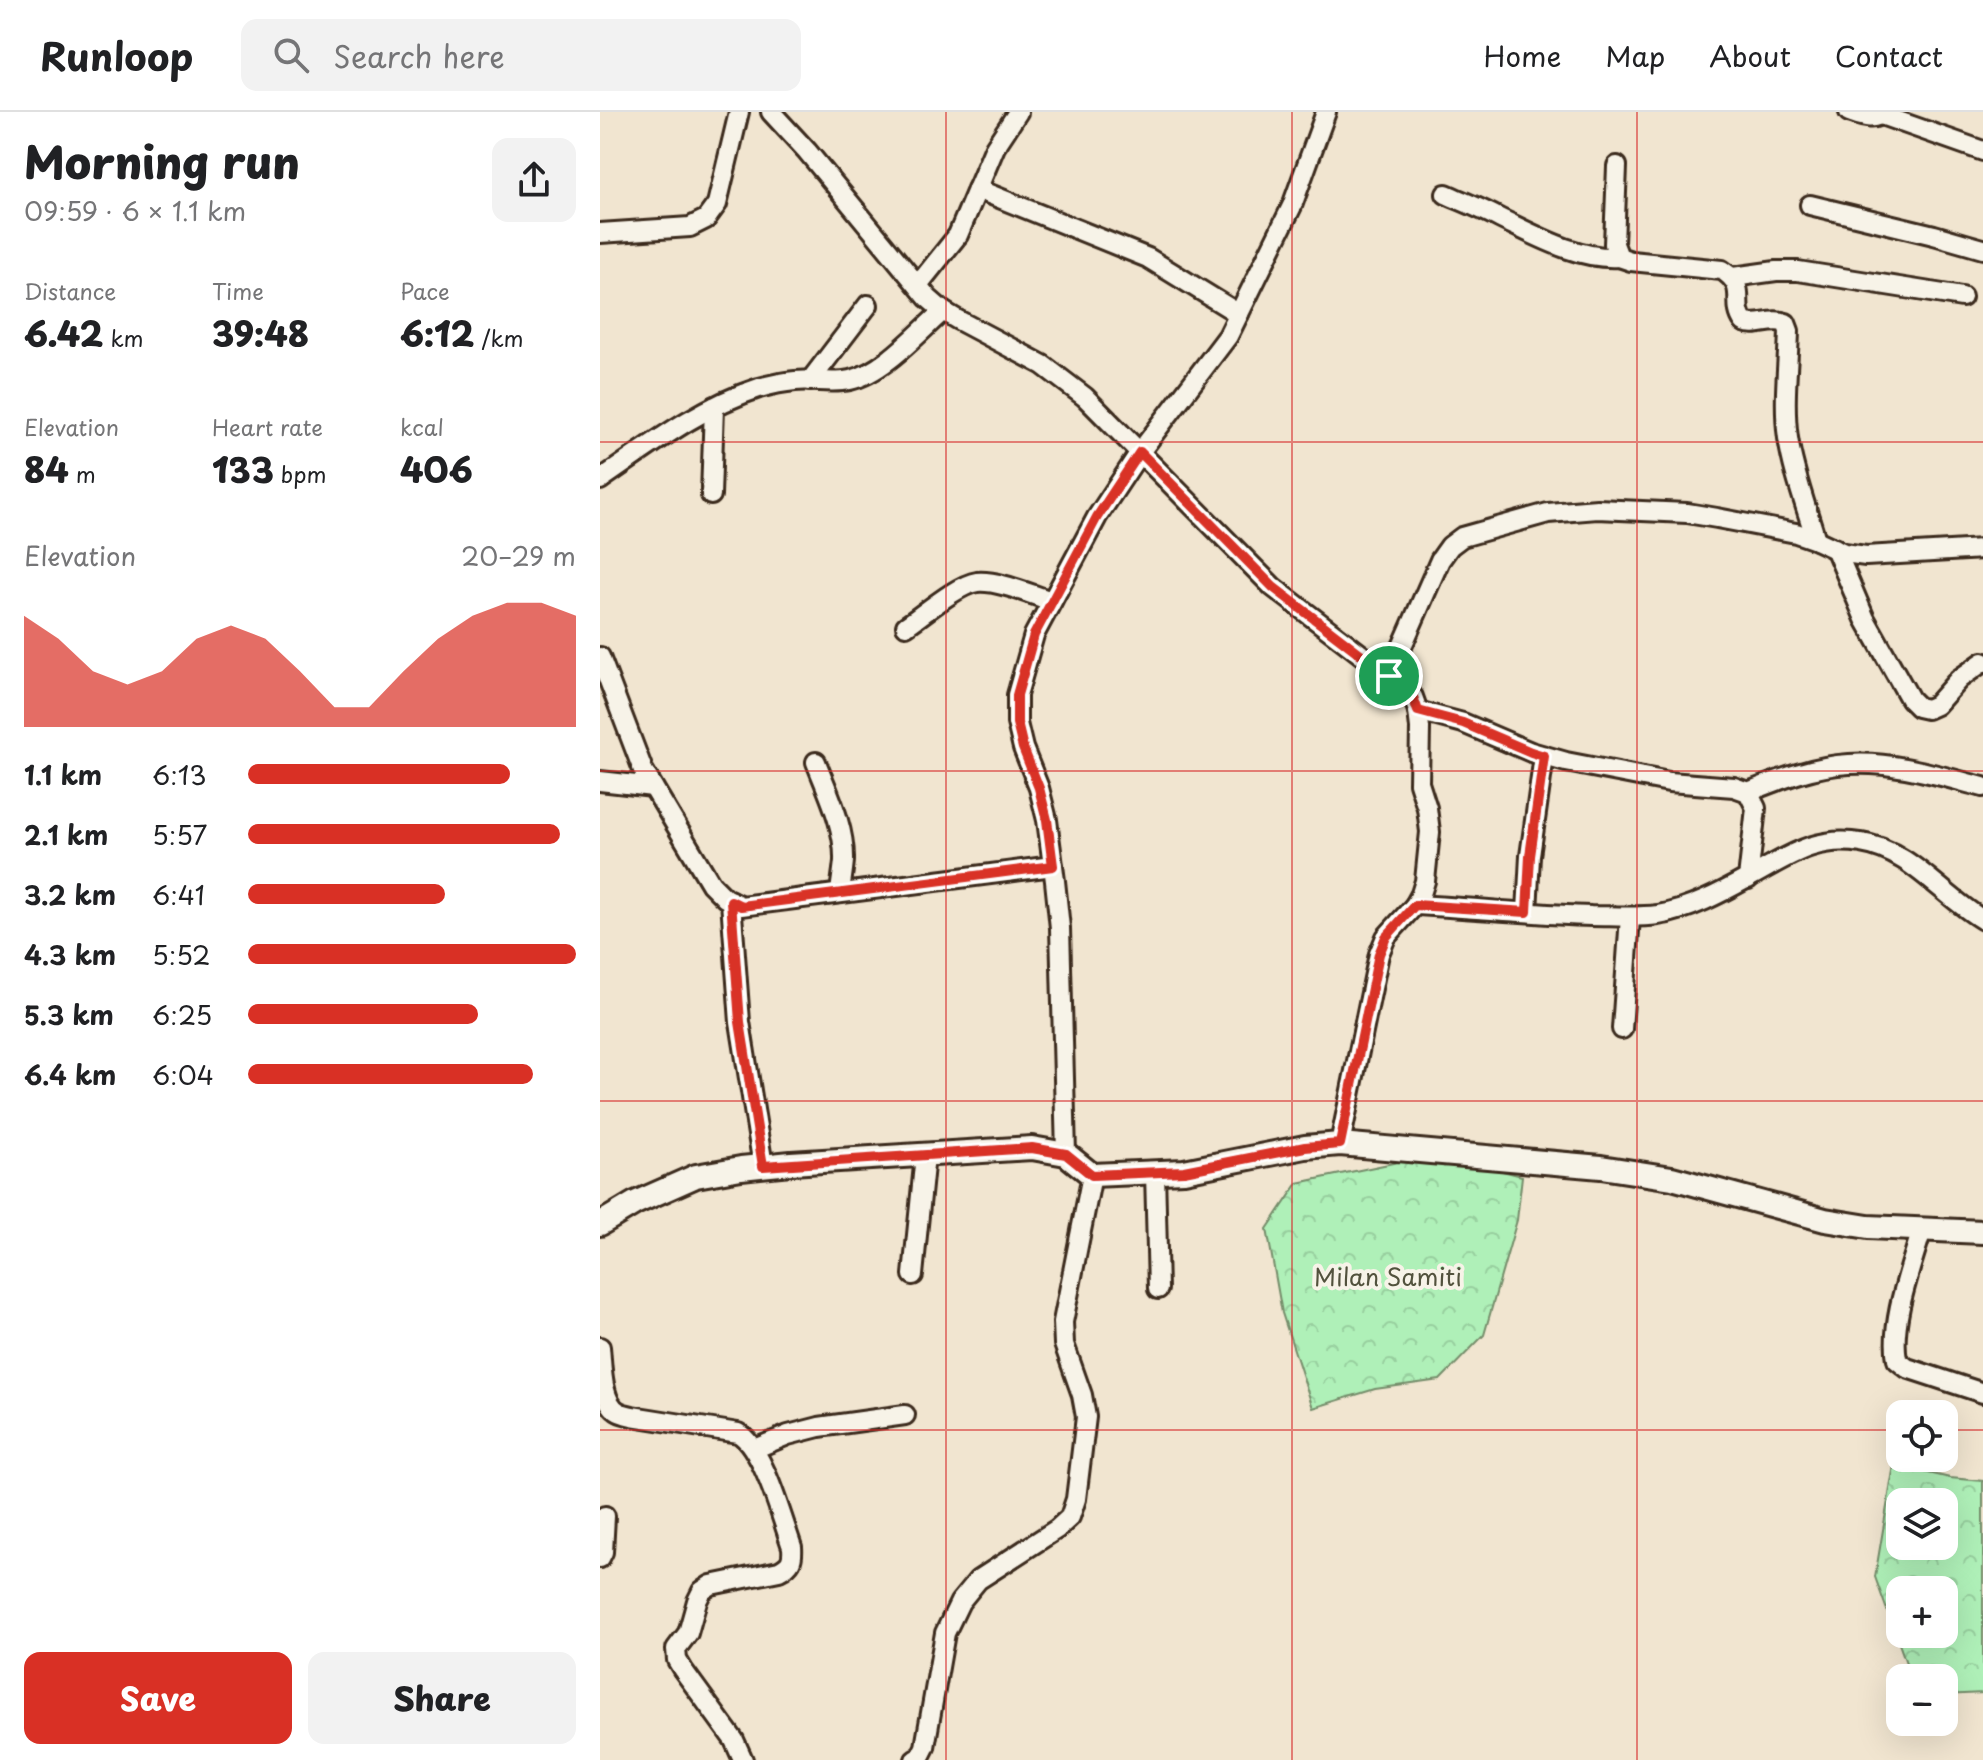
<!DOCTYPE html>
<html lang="en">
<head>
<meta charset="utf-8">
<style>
	body { margin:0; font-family:"Playpen Sans",sans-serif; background:#f2f2f2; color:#202124; height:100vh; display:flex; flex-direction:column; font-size:30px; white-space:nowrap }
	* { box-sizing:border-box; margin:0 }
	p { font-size:26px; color:#757577 }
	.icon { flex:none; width:44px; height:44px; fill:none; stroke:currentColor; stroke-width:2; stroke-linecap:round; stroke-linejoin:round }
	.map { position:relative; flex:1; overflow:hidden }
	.panel { display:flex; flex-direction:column; background:#fff; width:600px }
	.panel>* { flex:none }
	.controls { position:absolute; left:1286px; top:1288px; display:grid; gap:16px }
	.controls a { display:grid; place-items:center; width:72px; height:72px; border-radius:16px; background:#fff; box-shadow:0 8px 32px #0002; font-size:40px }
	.pin { position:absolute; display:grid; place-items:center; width:68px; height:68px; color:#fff; margin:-34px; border:4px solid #fff; border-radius:50%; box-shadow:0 2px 8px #0007 }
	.round { display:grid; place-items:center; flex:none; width:84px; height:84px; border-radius:16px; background:#f2f2f2 }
	.headline { display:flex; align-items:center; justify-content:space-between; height:136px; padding:0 24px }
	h1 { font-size:44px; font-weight:800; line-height:60px }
	.stats { display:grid; grid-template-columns:repeat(3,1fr); gap:12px; height:136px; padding:8px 24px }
	.stats div { display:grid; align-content:center }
	.stats b { font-size:34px; font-weight:800 }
	.stats small { font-size:22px; font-weight:400 }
	.stats p { font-size:22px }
	.chart { height:224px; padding:16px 24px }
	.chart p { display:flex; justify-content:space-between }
	.chart svg { width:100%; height:144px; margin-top:8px; fill:#d93025; opacity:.7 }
	.cta { display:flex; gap:16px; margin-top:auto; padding:16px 24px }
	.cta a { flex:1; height:92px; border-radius:16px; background:#d93025; color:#fff; font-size:32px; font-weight:800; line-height:92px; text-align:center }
	.cta a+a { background:#f2f2f2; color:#202124 }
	ul { padding:0 24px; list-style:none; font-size:26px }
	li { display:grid; grid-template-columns:128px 96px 1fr; align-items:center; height:60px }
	li i { height:20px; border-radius:10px; background:#d93025 }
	header { display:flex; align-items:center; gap:48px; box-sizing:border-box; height:112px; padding:0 40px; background:#fff; border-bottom:2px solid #e0e0e0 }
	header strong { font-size:38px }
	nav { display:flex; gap:44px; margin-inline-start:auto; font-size:28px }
	.search { width:560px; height:72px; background:#f2f2f2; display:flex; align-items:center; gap:20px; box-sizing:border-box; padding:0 28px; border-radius:16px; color:#757577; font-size:30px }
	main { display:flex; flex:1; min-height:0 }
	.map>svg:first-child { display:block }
	.park { fill:url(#park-crowns); stroke:#758d6b; stroke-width:2; fill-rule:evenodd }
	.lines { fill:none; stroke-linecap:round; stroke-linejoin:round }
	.minor-casing { stroke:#3b2a1e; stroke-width:24 }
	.tertiary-casing { stroke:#3b2a1e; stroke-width:28 }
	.minor { stroke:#f7f3e8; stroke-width:18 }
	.tertiary { stroke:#f7f3e8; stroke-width:22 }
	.route-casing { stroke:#fff; stroke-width:16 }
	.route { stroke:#d93025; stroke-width:10 }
	.grid { fill:none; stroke:#d62828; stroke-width:2; stroke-opacity:0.55 }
	.labels { text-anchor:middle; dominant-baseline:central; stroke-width:8; stroke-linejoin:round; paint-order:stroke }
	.park-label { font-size:24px; fill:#52523d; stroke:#f7f3e8 }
</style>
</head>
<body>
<header>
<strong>Runloop</strong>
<div class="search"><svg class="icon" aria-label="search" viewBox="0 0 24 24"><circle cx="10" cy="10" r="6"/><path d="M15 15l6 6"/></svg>Search here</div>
<nav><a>Home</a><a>Map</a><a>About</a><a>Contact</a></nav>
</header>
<main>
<section class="panel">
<div class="headline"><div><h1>Morning run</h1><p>09:59 · 6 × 1.1 km</p></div><a class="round"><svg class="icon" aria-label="share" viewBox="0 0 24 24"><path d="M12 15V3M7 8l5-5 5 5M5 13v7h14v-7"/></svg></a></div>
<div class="stats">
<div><p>Distance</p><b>6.42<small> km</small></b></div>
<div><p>Time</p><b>39:48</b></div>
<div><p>Pace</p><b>6:12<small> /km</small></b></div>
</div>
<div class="stats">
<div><p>Elevation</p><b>84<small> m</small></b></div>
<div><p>Heart rate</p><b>133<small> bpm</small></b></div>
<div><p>kcal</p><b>406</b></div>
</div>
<div class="chart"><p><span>Elevation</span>20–29 m</p>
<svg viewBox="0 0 160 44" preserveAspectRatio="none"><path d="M0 44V10L10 17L20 27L30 31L40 27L50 17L60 13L70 17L80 27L90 38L100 38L110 27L120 17L130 10L140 6L150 6L160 10V44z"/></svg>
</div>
<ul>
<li><b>1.1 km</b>6:13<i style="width:80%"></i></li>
<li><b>2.1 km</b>5:57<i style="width:95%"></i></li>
<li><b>3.2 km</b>6:41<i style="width:60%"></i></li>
<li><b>4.3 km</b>5:52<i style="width:100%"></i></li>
<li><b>5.3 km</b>6:25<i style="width:70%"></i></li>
<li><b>6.4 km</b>6:04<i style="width:87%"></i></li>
</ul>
<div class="cta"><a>Save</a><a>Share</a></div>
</section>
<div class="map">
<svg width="1383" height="1648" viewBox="0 0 1383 1648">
	<defs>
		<pattern id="park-crowns" width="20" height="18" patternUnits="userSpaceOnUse" patternTransform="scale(2)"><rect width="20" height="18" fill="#aff0b8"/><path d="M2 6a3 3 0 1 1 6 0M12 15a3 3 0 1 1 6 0" fill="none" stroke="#97ce9e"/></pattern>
	</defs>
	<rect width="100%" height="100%" fill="#f1e5d0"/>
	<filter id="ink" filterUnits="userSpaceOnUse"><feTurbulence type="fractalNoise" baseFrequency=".0125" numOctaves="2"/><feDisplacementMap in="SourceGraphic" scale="16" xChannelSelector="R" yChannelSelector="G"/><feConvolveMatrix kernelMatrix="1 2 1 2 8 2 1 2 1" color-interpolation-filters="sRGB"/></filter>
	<g filter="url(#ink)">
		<g class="park">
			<path d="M836 1042 922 1064 917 1108 884 1223 840 1268 775 1277 713 1296 682 1201 667 1117 698 1071Z"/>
			<path d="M1294 1353 1350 1366 1383 1369V1581L1344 1583V1566H1308L1306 1551 1275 1465ZM1300 1390H1344V1434H1300ZM1300 1478H1344V1522H1300Z"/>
		</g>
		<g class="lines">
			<g class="minor-casing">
				<g id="minor">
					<path d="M171 0 207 39 328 186 343 199 358 208 443 253 485 285 673 475 801 573 813 585 818 599 820 616 819 671 827 696 830 720 825 769 821 782 815 793 786 825 779 842 740 1032"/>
					<path d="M1249 0C1261 4 1274 10 1284 0"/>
					<path d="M1281 3 1383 39"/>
					<path d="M1017 54 1014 132 1019 145 1031 149 1122 158C1150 176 1130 191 1144 210 1158 216 1171 205 1186 211L1189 219C1188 254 1183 291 1188 326 1193 360 1206 394 1216 428"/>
					<path d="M377 77 548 146 639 202"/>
					<path d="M846 82C864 90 882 97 899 106 935 123 978 148 1019 145"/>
					<path d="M1210 93 1334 123 1383 137"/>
					<path d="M0 121 90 115 106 107 117 92 139 0"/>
					<path d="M1133 165 1176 159H1198L1362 185"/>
					<path d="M318 173 358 123 395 35 418 0"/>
					<path d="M210 269 268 193"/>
					<path d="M0 368C51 333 100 295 159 276 170 273 184 270 195 269 214 267 232 272 250 268 283 261 318 221 343 199"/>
					<path d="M111 383 114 295"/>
					<path d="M1235 436 1265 507 1310 587 1318 595 1327 597 1336 593 1359 567 1383 550"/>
					<path d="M306 514C324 502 357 473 377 470 398 468 432 483 452 489"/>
					<path d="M0 545 43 658 111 772 125 786 141 794 453 754"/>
					<path d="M789 564 840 448 850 434 862 425 948 401 997 397 1087 401 1117 406 1196 421 1216 428 1244 441 1266 444 1383 437"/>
					<path d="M818 599 863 611 931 640 966 650 1069 670 1134 675 1148 680 1156 696 1148 767"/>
					<path d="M216 650C228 681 245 715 244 749 243 760 241 771 240 781"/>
					<path d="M0 669 53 675"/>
					<path d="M1148 680C1181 667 1213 654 1249 652 1294 649 1340 664 1383 675"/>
					<path d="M131 789 140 910 163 1054"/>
					<path d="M815 793C873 796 932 802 991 804 1013 804 1036 806 1058 803 1089 798 1121 781 1148 766 1186 746 1214 723 1261 731 1310 738 1342 784 1383 808"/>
					<path d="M927 800 930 744 944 644"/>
					<path d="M1022 917 1030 805"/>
					<path d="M466 1042 460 816 455 769 447 708 439 676 423 636 417 611V583L434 523 497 405 540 340 628 224 692 94 726 0"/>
					<path d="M555 1060 558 1177"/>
					<path d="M1322 1117C1311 1156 1290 1209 1297 1248L1307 1256 1383 1281"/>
					<path d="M313 1163 325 1043"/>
					<path d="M0 1235C2 1253 1 1291 19 1300 23 1302 28 1303 32 1304L138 1321C163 1335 182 1407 192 1435 193 1448 191 1453 179 1459L111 1473 102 1479 97 1489 88 1521 76 1537 77 1548 83 1558 134 1628 143 1648"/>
					<path d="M154 1337 188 1323 219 1315 305 1303"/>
					<path d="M0 1446 3 1440 5 1404"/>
					<path d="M315 1648 320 1645 325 1635 345 1521 360 1490 378 1468 457 1417 470 1405 476 1387 486 1305 482 1283 464 1232 463 1210 492 1063"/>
				</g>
			</g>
			<g class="tertiary-casing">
				<path id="tertiary" d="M0 1112 35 1091 96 1064 141 1056 191 1051 432 1036 466 1042 492 1063 584 1059 705 1035 740 1032 1001 1055 1072 1066 1225 1108 1268 1115 1383 1120"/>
			</g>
			<use href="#minor" class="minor"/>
			<use href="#tertiary" class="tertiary"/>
		</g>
	</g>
	<g class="lines" filter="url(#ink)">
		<g class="route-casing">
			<path id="route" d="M540 340 673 475 801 573 813 585 818 599 863 611 931 640 944 644 930 744 927 800 815 793 786 825 779 842 740 1032 705 1035 584 1059 492 1063 466 1042 432 1036 163 1054 140 910 131 789 141 794 453 754 447 708 439 676 423 636 417 611V583L434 523 497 405Z"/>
		</g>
		<use href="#route" class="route"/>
	</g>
	<path class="grid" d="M346 0V1648M692 0V1648M1037 0V1648M0 330H1383M0 659H1383M0 989H1383M0 1318H1300M1344 1318H1383"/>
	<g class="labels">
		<g class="park-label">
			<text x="788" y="1164">Milan Samiti</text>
		</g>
	</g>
</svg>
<div class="controls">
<a><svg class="icon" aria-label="locate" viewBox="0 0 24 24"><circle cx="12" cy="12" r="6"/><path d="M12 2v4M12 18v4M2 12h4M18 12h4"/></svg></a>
<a><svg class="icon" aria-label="layers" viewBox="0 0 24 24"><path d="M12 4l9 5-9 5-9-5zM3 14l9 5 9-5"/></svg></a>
<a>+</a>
<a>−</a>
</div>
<div class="pin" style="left:789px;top:564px;background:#1e9e55"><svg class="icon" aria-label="arrive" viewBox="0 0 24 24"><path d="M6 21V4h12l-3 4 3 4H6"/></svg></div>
</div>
</main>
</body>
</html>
